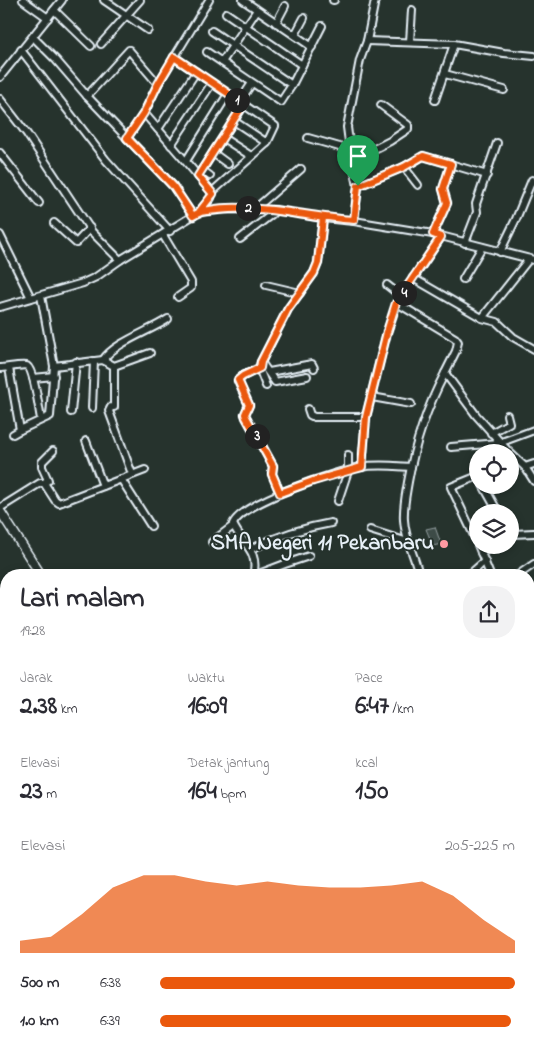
<!DOCTYPE html>
<html lang="id">
<head>
<meta charset="utf-8">
<style>
	body { margin:0; font-family:"Indie Flower",sans-serif; background:#f2f2f3; color:#2b2b33; height:100vh; display:flex; flex-direction:column; font-size:19px; white-space:nowrap }
	* { box-sizing:border-box; margin:0 }
	p { font-size:16px; color:#7c7c81 }
	.icon { flex:none; width:28px; height:28px; fill:none; stroke:currentColor; stroke-width:2; stroke-linecap:round; stroke-linejoin:round }
	.map { position:relative; flex:1; overflow:hidden }
	.panel { position:absolute; left:0px; top:569px; width:535px; height:481px; display:flex; flex-direction:column; background:#fff; border-radius:20px 20px 0 0; box-shadow:0 2px 8px #0003 }
	.panel>* { flex:none }
	.tools { position:absolute; left:469px; top:444px; display:grid; gap:10px }
	.tools a { display:grid; place-items:center; width:50px; height:50px; border-radius:50%; background:#fff; box-shadow:0 2px 8px #0003; font-size:25px }
	.pin { position:absolute; display:grid; place-items:center; width:42px; height:42px; color:#fff; margin:-51px -21px; border-radius:50% 50% 50% 0; rotate:-45deg; box-shadow:0 0 5px #0007 }
	.pin .icon { rotate:45deg }
	.km { position:absolute; width:25px; height:25px; margin:-12px; border-radius:50%; background:#222; color:#fff; font-size:14px; line-height:25px; text-align:center }
	.round { display:grid; place-items:center; flex:none; width:52px; height:52px; border-radius:20px; background:#f2f2f3 }
	.headline { display:flex; align-items:center; justify-content:space-between; height:85px; padding:0 20px }
	h1 { font-size:28px; font-weight:700; line-height:38px }
	.metrics { display:grid; grid-template-columns:repeat(3,1fr); gap:8px; height:85px; padding:5px 20px }
	.metrics div { display:grid; align-content:center }
	.metrics b { font-size:25px; font-weight:700 }
	.metrics small { font-size:14px; font-weight:400 }
	.metrics p { font-size:14px }
	.chart { height:140px; padding:10px 20px }
	.chart p { display:flex; justify-content:space-between }
	.chart svg { width:100%; height:90px; margin-top:5px; fill:#ea580c; opacity:.7 }
	ul { padding:0 20px; list-style:none; font-size:16px }
	li { display:grid; grid-template-columns:80px 60px 1fr; align-items:center; height:38px }
	li i { height:12px; border-radius:6px; background:#ea580c }
	.map>svg:first-child { display:block }
	.green { fill:#3e4b47; stroke:#939ea0 }
	.lines { fill:none; stroke-linecap:round; stroke-linejoin:round }
	.minor-casing { stroke:#e8f1f8; stroke-width:10 }
	.major-casing { stroke:#e8f1f8; stroke-width:11 }
	.minor { stroke:#26332d; stroke-width:6 }
	.major { stroke:#26332d; stroke-width:8 }
	.route-casing { stroke:#fff; stroke-width:10 }
	.route { stroke:#ea580c; stroke-width:6 }
	.poi-dot { fill:#ff9aa2; stroke:#26332d; stroke-width:2 }
	.labels { text-anchor:middle; dominant-baseline:central; stroke-width:4; stroke-linejoin:round; paint-order:stroke }
	.poi-label { font-size:22px; font-weight:bold; fill:#e8f1f8; stroke:#26332d; text-anchor:end }
</style>
</head>
<body>
<div class="map">
<svg width="534" height="1049" viewBox="0 0 534 1049">
	<rect width="100%" height="100%" fill="#26332d"/>
	<filter id="ink" filterUnits="userSpaceOnUse"><feTurbulence type="fractalNoise" baseFrequency=".02" numOctaves="2"/><feDisplacementMap in="SourceGraphic" scale="10" xChannelSelector="R" yChannelSelector="G"/><feConvolveMatrix kernelMatrix="1 2 1 2 8 2 1 2 1" color-interpolation-filters="sRGB"/></filter>
	<g filter="url(#ink)">
		<path class="green" d="M435 527 441 544 433 546 426 529Z"/>
		<g class="lines">
			<g class="minor-casing">
				<g id="minor">
					<path d="M23 0 48 18"/>
					<path d="M104 0 148 30"/>
					<path d="M243 0 312 47"/>
					<path d="M333 0H334"/>
					<path d="M54 10 91 46"/>
					<path d="M226 13 302 65"/>
					<path d="M276 23 285 6"/>
					<path d="M212 31 292 85"/>
					<path d="M295 35 304 18"/>
					<path d="M33 37 56 60 87 96 173 186 193 216"/>
					<path d="M367 41 454 44 504 53 534 56"/>
					<path d="M410 42 412 10"/>
					<path d="M101 44 140 0"/>
					<path d="M21 50 106 160 170 231"/>
					<path d="M207 52 281 102 292 85 322 26"/>
					<path d="M174 57 275 126 267 143 212 192"/>
					<path d="M222 62 257 10"/>
					<path d="M445 74 504 90"/>
					<path d="M0 77 62 0"/>
					<path d="M87 96 129 50 158 84"/>
					<path d="M0 99 27 134 92 232 120 260"/>
					<path d="M435 100 454 44"/>
					<path d="M240 101 252 83"/>
					<path d="M144 113 212 192 211 198 199 212"/>
					<path d="M234 121 267 143"/>
					<path d="M158 129 196 72"/>
					<path d="M127 138 144 113 158 84 209 0"/>
					<path d="M223 138 251 156"/>
					<path d="M308 138 350 150"/>
					<path d="M171 145 212 83"/>
					<path d="M0 153 39 203"/>
					<path d="M213 153 228 164"/>
					<path d="M353 160 390 141 408 129V125L381 105"/>
					<path d="M186 161 228 94"/>
					<path d="M404 167 418 185"/>
					<path d="M202 170 210 176"/>
					<path d="M198 176 244 105"/>
					<path d="M358 186 404 167 423 156 487 175"/>
					<path d="M256 208 301 169"/>
					<path d="M354 221 358 186 350 150 347 127 360 60 367 41 375 0"/>
					<path d="M54 223 76 243 90 228"/>
					<path d="M433 234 447 203 443 189 451 164"/>
					<path d="M0 235 31 298"/>
					<path d="M163 235 191 282V288L178 297"/>
					<path d="M240 239 272 214 275 210"/>
					<path d="M465 243 477 212 476 204 497 143"/>
					<path d="M500 252 516 219 532 180"/>
					<path d="M413 278 482 318 497 322 513 337 534 349"/>
					<path d="M463 279 482 247"/>
					<path d="M266 285 300 293"/>
					<path d="M387 285 401 296"/>
					<path d="M41 296 54 366 103 360 114 366 150 353"/>
					<path d="M397 303 455 338 458 342 456 351 445 373 476 415 509 452"/>
					<path d="M0 307 83 283 96 277 120 260 199 212 227 209 275 210 323 218 354 221 433 234 534 260"/>
					<path d="M482 318 529 259"/>
					<path d="M103 360C114 343 150 331 168 319"/>
					<path d="M261 362 275 382 307 376"/>
					<path d="M114 366V407H111L109 411 132 474"/>
					<path d="M0 368C5 368 24 364 27 366 34 370 39 410 41 419"/>
					<path d="M9 368 20 430 50 416 54 366"/>
					<path d="M259 368 266 386"/>
					<path d="M269 372 312 364 314 368"/>
					<path d="M33 378 54 376"/>
					<path d="M372 397 411 404"/>
					<path d="M92 408 94 361"/>
					<path d="M308 409 310 415 314 417H366"/>
					<path d="M71 412 76 362"/>
					<path d="M491 433 509 423 507 415"/>
					<path d="M13 434 20 430"/>
					<path d="M86 441 103 486"/>
					<path d="M451 447 499 443 534 430"/>
					<path d="M510 453 525 467 534 481"/>
					<path d="M273 466 246 417 245 414 249 405 238 381 243 376 259 368 261 362 288 309 314 273 318 263 323 218"/>
					<path d="M273 466 272 474 280 493"/>
					<path d="M362 467 366 417 387 332 397 303 441 237"/>
					<path d="M525 467 534 464"/>
					<path d="M478 476 451 487 478 544"/>
					<path d="M121 479 151 526"/>
					<path d="M44 483 48 480 42 467V462L53 451"/>
					<path d="M483 485 498 512"/>
					<path d="M338 501 348 471V455"/>
					<path d="M0 508 40 483H44L55 500 59 503 145 470"/>
					<path d="M370 530 408 542"/>
					<path d="M510 536 513 534 534 533"/>
					<path d="M212 542 233 526"/>
					<path d="M478 545 490 575"/>
					<path d="M251 549C277 536 302 528 331 523"/>
					<path d="M481 553 494 545"/>
					<path d="M253 575C260 551 241 543 233 524 242 502 337 471 361 467 377 464 394 466 411 467"/>
					<path d="M256 575 285 564 309 556"/>
					<path d="M419 575C415 556 405 540 404 520 403 507 406 494 408 482 415 442 426 409 445 373"/>
					<path d="M469 575 485 561"/>
					<path d="M518 575 534 564"/>
					<path d="M529 634 534 639"/>
					<path d="M529 679 534 681"/>
					<path d="M529 712 534 694"/>
					<path d="M529 734 534 736"/>
					<path d="M0 872 6 869"/>
					<path d="M529 880 534 863"/>
					<path d="M529 897 534 899"/>
					<path d="M529 910 534 912"/>
					<path d="M152 1044 155 1047"/>
					<path d="M190 1044 193 1049"/>
					<path d="M437 1049 438 1046"/>
				</g>
			</g>
			<g class="major-casing">
				<g id="major">
					<path d="M0 511 41 575"/>
					<path d="M319 1044 320 1049"/>
				</g>
			</g>
			<use href="#minor" class="minor"/>
			<use href="#major" class="major"/>
		</g>
	</g>
	<g class="lines" filter="url(#ink)">
		<g class="route-casing">
			<path id="route" d="M358 186 354 220C321 218 290 210 257 209 238 207 219 210 199 212L213 194 198 176 244 104 174 57 158 84 144 113 127 138 173 186 193 216C220 199 292 213 323 218L318 263 314 273 288 309 261 362 260 368 243 376 238 380 249 405 245 414 246 417 273 466 272 474 280 493 313 481 362 467 366 417 387 332 396 303 441 237 433 234 447 203 443 189 451 164 423 156 404 167 358 186"/>
		</g>
		<use href="#route" class="route"/>
	</g>
	<circle class="poi-dot" cx="444" cy="544" r="5"/>
	<g class="labels">
		<g class="poi-label">
			<text x="434" y="544">SMA Negeri 11 Pekanbaru</text>
		</g>
	</g>
</svg>
<div class="tools">
<a><svg class="icon" aria-label="locate" viewBox="0 0 24 24"><circle cx="12" cy="12" r="6"/><path d="M12 2v4M12 18v4M2 12h4M18 12h4"/></svg></a>
<a><svg class="icon" aria-label="layers" viewBox="0 0 24 24"><path d="M12 4l9 5-9 5-9-5zM3 14l9 5 9-5"/></svg></a>
</div>
<div class="pin" style="left:358px;top:186px;background:#1e9e55"><svg class="icon" aria-label="arrive" viewBox="0 0 24 24"><path d="M6 21V4h12l-3 4 3 4H6"/></svg></div>
<b class="km" style="left:237px;top:100px">1</b>
<b class="km" style="left:248px;top:208px">2</b>
<b class="km" style="left:257px;top:436px">3</b>
<b class="km" style="left:404px;top:293px">4</b>
<section class="panel">
<div class="headline"><div><h1>Lari malam</h1><p>19:28</p></div><a class="round"><svg class="icon" aria-label="share" viewBox="0 0 24 24"><path d="M12 15V3M7 8l5-5 5 5M5 13v7h14v-7"/></svg></a></div>
<div class="metrics">
<div><p>Jarak</p><b>2.38<small> km</small></b></div>
<div><p>Waktu</p><b>16:09</b></div>
<div><p>Pace</p><b>6:47<small> /km</small></b></div>
</div>
<div class="metrics">
<div><p>Elevasi</p><b>23<small> m</small></b></div>
<div><p>Detak jantung</p><b>164<small> bpm</small></b></div>
<div><p>kcal</p><b>150</b></div>
</div>
<div class="chart"><p><span>Elevasi</span>205–225 m</p>
<svg viewBox="0 0 160 44" preserveAspectRatio="none"><path d="M0 44V38L10 36L20 25L30 12L40 6L50 6L60 9L70 11L80 9L90 11L100 12L110 12L120 11L130 9L140 16L150 28L160 38V44z"/></svg>
</div>
<ul>
<li><b>500 m</b>6:38<i style="width:100%"></i></li>
<li><b>1.0 km</b>6:39<i style="width:99%"></i></li>
</ul>
</section>
</div>
</body>
</html>
